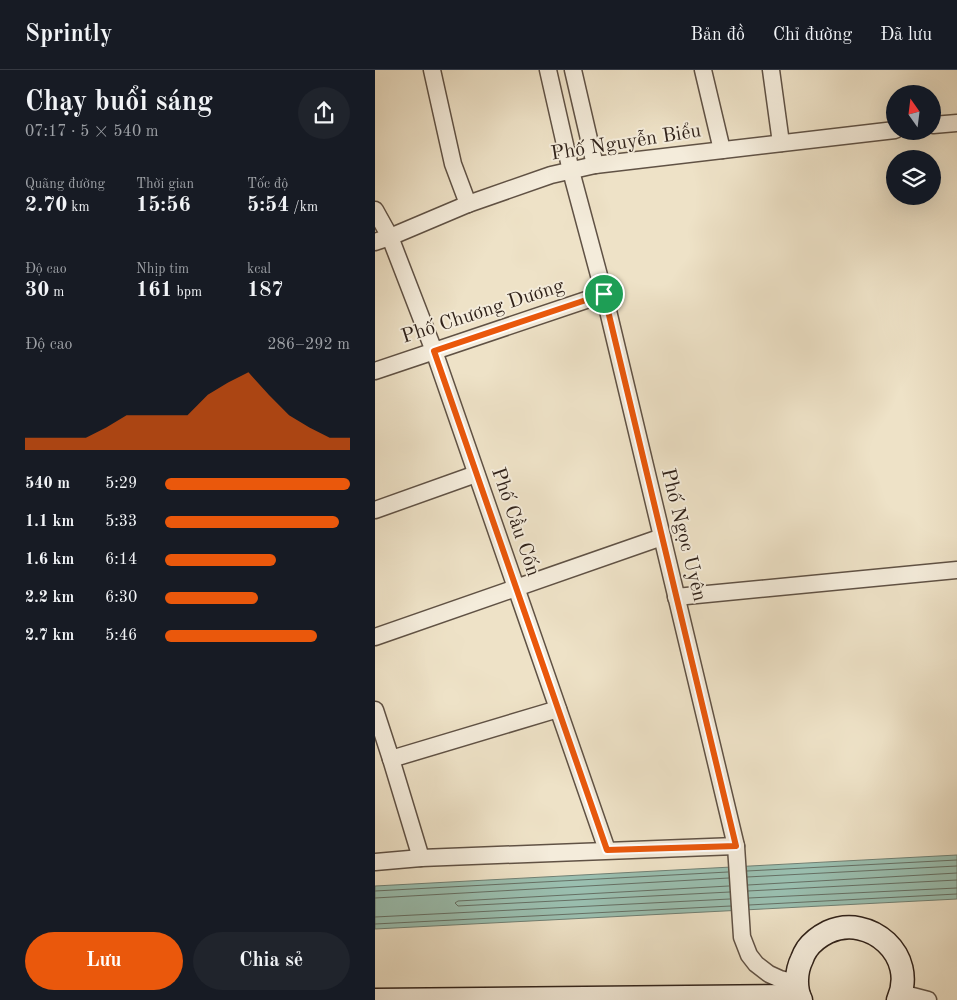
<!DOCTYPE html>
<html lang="vi">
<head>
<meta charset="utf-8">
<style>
	body { margin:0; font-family:"Old Standard TT",serif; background:#20242c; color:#f1f3f6; height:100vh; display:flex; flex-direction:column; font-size:19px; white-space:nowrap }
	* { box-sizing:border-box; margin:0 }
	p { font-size:16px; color:#9ea1a6 }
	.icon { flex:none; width:28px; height:28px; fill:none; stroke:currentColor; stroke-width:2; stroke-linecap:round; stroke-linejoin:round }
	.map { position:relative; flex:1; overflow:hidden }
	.drawer { display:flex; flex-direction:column; background:#171b24; width:375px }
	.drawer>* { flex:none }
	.needle { width:32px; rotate:346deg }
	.buttons { position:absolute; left:511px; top:15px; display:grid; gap:10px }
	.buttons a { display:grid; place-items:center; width:55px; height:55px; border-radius:50%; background:#171b24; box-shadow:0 5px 20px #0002; font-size:25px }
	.pin { position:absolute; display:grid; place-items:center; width:42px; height:42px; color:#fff; margin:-21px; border:2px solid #fff; border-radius:50%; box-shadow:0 1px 5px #0007 }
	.round { display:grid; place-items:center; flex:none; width:52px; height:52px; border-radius:26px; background:#20242c }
	.head { display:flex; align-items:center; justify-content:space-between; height:85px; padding:0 25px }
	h1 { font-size:28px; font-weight:600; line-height:38px }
	.figures { display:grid; grid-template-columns:repeat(3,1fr); gap:8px; height:85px; padding:5px 25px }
	.figures div { display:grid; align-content:center }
	.figures b { font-size:21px; font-weight:600 }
	.figures small { font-size:14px; font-weight:400 }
	.figures p { font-size:14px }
	.chart { height:140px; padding:10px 25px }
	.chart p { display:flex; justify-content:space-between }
	.chart svg { width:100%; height:90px; margin-top:5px; fill:#ea580c; opacity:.7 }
	.primary-button { display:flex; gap:10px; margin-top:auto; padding:10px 25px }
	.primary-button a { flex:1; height:58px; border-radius:30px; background:#ea580c; color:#fff; font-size:20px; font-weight:600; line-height:58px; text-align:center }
	.primary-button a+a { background:#20242c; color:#f1f3f6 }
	ul { padding:0 25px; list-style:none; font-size:16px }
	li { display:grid; grid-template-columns:80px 60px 1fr; align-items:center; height:38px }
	li i { height:12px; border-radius:6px; background:#ea580c }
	header { display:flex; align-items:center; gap:30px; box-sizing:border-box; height:70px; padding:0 25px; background:#171b24; border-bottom:1px solid #363941 }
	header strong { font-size:24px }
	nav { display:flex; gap:28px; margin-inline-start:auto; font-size:18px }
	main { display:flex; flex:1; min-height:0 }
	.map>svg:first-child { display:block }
	.water { fill:#9abfb0; stroke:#708074 }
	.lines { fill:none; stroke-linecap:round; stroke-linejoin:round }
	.shore { stroke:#657065; stroke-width:1 }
	.street-casing { stroke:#605245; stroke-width:19 }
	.secondary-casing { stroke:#30221a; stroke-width:25 }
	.street { stroke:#f4ecdb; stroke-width:16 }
	.secondary { stroke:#f4ecdb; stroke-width:22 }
	.route-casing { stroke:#fff; stroke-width:10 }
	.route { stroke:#ea580c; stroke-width:6 }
	.labels { text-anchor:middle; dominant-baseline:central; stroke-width:4; stroke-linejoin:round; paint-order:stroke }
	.street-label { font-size:20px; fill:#30221a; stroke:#f4ecdb }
</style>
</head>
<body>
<header>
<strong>Sprintly</strong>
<nav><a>Bản đồ</a><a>Chỉ đường</a><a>Đã lưu</a></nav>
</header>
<main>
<section class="drawer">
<div class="head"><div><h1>Chạy buổi sáng</h1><p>07:17 · 5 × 540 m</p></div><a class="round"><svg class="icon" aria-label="share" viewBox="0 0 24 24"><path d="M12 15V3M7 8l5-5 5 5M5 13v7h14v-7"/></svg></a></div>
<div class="figures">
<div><p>Quãng đường</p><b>2.70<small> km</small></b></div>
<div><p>Thời gian</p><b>15:56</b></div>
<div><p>Tốc độ</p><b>5:54<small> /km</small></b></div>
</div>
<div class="figures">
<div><p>Độ cao</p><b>30<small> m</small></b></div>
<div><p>Nhịp tim</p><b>161<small> bpm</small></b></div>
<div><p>kcal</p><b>187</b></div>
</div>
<div class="chart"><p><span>Độ cao</span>286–292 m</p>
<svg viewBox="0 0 160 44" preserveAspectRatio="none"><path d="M0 44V38L10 38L20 38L30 38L40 33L50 27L60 27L70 27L80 27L90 17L100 11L110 6L120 17L130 27L140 33L150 38L160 38V44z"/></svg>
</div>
<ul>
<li><b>540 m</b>5:29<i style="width:100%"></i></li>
<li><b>1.1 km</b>5:33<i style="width:94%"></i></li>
<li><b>1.6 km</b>6:14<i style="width:60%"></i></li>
<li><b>2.2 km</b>6:30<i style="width:50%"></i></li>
<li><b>2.7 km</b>5:46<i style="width:82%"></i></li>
</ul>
<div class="primary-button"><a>Lưu</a><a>Chia sẻ</a></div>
</section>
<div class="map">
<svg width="582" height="930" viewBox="0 0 582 930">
	<rect width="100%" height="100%" fill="#eee2c7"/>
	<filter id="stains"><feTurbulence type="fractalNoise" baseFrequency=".004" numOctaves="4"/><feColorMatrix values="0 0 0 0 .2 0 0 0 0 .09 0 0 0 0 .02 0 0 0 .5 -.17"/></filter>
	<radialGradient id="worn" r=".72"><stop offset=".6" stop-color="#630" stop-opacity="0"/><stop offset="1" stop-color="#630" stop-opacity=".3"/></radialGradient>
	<path class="water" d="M582 785V829L0 859V816Z"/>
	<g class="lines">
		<g class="shore">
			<path d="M372 801 582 790"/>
			<path d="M372 807 582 796"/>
			<path d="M373 815 582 803"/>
			<path d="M354 816 83 831 80 833 83 836 355 822"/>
			<path d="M0 821 353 802"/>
			<path d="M373 821 582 810"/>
			<path d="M0 828 354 808"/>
			<path d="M374 828 582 818"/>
			<path d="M374 835 582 824"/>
			<path d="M0 847 355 829"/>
			<path d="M0 854 356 836"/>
		</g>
		<g class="street-casing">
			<g id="street">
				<path d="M57 0 78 94 93 134"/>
				<path d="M173 0 196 101 229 224 361 776 367 867 374 885 381 894 394 904 405 909 422 913"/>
				<path d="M198 0 220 95"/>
				<path d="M328 0 347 80"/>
				<path d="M396 0 406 73"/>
				<path d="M558 55 582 53"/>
				<path d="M0 140 15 167 59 281 232 780"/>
				<path d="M0 172 15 167 93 134 176 105 220 95 520 60"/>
				<path d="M0 301 229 224"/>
				<path d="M0 440 101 404"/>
				<path d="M301 527 582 500"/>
				<path d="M0 567 287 467"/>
				<path d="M0 640 16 689 46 788"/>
				<path d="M16 689 183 639"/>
				<path d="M0 792 46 788 361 776"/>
				<path d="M526 923 553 930"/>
			</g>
		</g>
		<g class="secondary-casing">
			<g id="secondary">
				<path d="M0 930 424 926"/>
				<path d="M426 930C420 918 421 901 427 889 428 886 430 882 432 879 437 872 445 866 453 862 495 843 543 886 523 930"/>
			</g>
		</g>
		<use href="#street" class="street"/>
		<use href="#secondary" class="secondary"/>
	</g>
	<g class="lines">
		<g class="route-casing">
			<path id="route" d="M229 224 361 776 232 780 59 281Z"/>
		</g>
		<use href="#route" class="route"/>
	</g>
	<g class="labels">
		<g class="street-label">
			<text transform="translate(251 73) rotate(-9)">Phố Nguyễn Biểu</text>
			<text transform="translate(108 242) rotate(-18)">Phố Chương Dương</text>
			<text transform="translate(140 452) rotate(71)">Phố Cầu Cốn</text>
			<text transform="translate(308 465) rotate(76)">Phố Ngọc Uyên</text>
		</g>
	</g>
	<rect width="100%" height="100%" filter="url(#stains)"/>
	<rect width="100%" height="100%" fill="url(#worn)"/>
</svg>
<div class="buttons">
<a><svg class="needle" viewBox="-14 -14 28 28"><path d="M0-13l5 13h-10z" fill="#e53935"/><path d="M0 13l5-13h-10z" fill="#9ea1a6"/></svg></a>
<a><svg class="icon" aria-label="layers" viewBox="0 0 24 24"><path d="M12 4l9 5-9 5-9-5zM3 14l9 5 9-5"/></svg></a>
</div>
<div class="pin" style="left:229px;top:224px;background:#1e9e55"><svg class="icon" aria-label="arrive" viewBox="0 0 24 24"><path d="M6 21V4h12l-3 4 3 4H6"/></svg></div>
</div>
</main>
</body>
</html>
